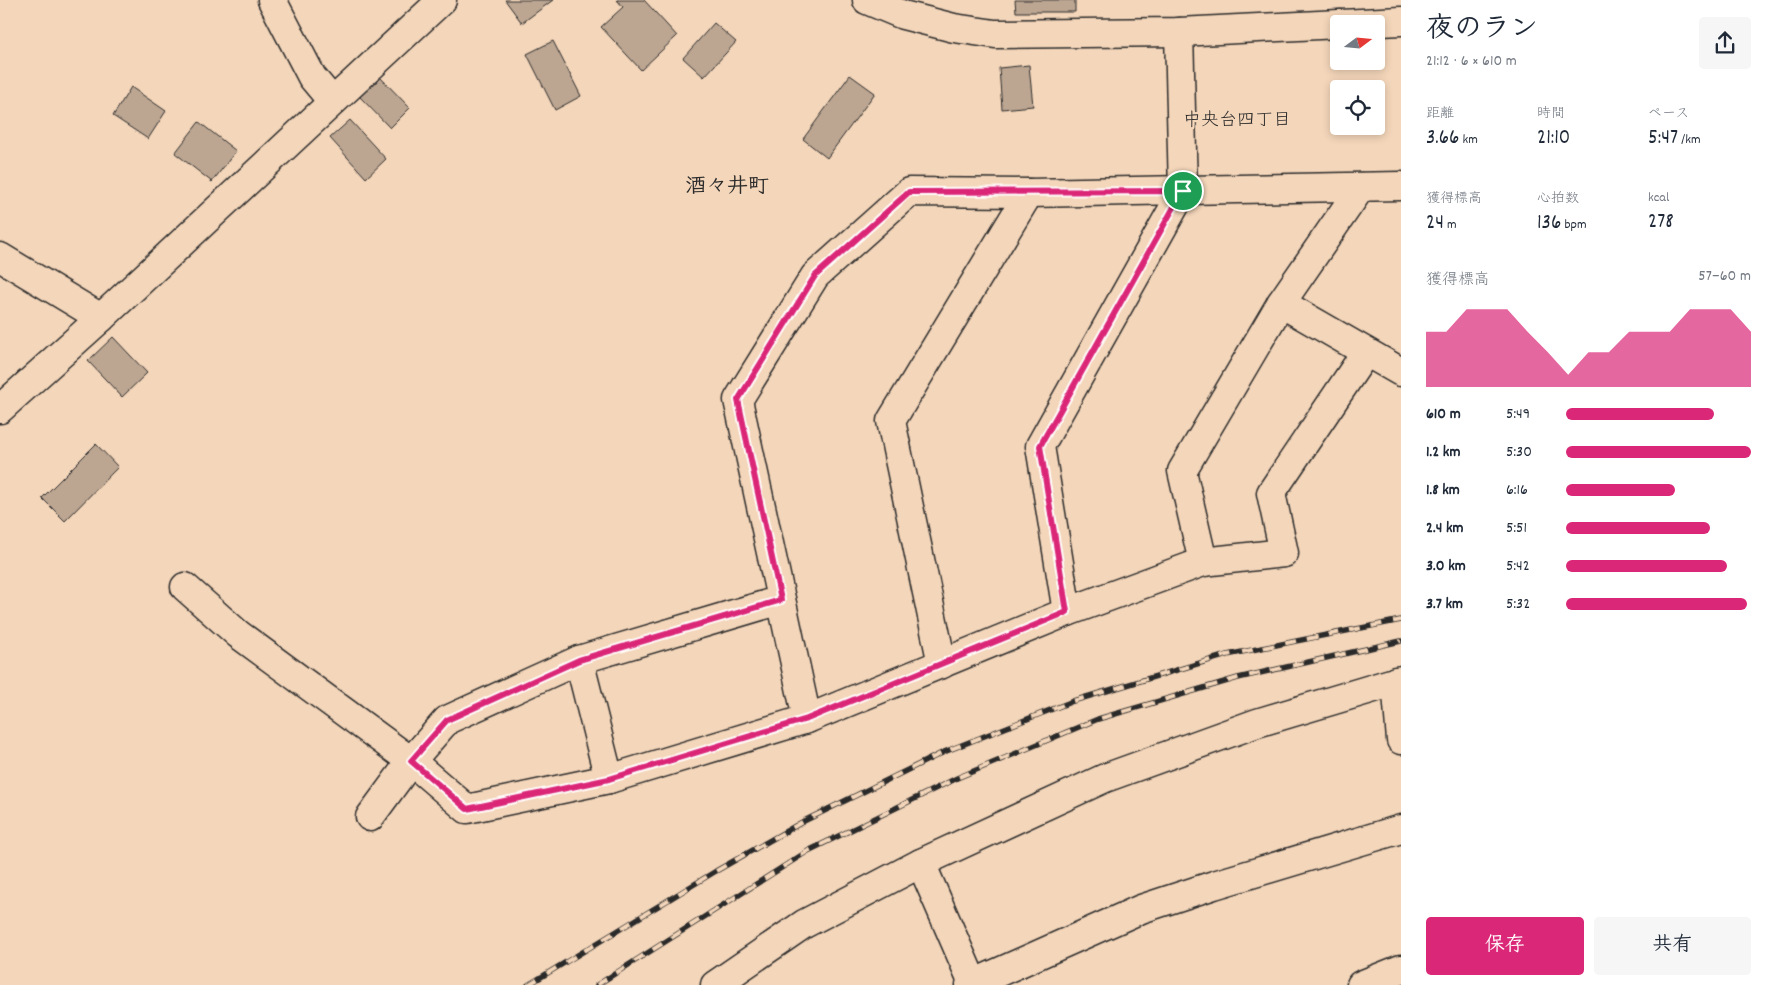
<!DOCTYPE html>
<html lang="ja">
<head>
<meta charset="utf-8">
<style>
	body { margin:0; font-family:Dekko,"Klee One",sans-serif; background:#f6f6f7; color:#1f2937; height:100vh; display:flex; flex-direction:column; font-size:19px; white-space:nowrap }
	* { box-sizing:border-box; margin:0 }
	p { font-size:16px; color:#747a83 }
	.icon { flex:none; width:28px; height:28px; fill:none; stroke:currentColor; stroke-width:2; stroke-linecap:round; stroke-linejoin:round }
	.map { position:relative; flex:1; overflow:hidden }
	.details { display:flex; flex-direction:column; background:#fff; width:375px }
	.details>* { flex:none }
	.needle { width:32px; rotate:74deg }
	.controls { position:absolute; left:1330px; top:15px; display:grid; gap:10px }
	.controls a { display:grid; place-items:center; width:55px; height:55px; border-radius:5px; background:#fff; box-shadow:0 2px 8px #0003; font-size:25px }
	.pin { position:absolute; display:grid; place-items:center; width:42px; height:42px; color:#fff; margin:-21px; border:2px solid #fff; border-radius:50%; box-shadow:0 1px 5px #0007 }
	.round { display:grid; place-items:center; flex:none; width:52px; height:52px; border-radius:5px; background:#f6f6f7 }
	.overview { display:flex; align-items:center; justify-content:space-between; height:85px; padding:0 25px }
	h1 { font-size:28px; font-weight:600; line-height:38px }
	.metrics { display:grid; grid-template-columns:repeat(3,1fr); gap:8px; height:85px; padding:5px 25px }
	.metrics div { display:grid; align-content:center }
	.metrics b { font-size:21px; font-weight:600 }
	.metrics small { font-size:14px; font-weight:400 }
	.metrics p { font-size:14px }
	.chart { height:140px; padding:10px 25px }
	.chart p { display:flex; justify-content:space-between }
	.chart svg { width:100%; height:90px; margin-top:5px; fill:#db2777; opacity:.7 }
	.action { display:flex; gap:10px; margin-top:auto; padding:10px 25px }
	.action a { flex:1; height:58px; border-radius:5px; background:#db2777; color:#fff; font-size:20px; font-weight:600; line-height:58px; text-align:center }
	.action a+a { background:#f6f6f7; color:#1f2937 }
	ul { padding:0 25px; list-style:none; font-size:16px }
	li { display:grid; grid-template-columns:80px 60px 1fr; align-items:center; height:38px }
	li i { height:12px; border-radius:6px; background:#db2777 }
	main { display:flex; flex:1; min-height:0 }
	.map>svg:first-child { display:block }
	.building { fill:#bca692; stroke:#2b2b2b }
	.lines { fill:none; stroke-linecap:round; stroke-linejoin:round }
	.minor-casing { stroke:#2b2b2b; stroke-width:31 }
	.minor { stroke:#f4d6ba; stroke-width:28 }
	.rail-casing { stroke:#2b2b2b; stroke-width:5.5 }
	.rail { stroke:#f4d6ba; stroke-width:4; stroke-dasharray:11; stroke-linecap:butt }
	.route-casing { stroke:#fff; stroke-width:10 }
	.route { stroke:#db2777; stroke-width:6 }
	.labels { text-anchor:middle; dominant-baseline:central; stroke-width:4.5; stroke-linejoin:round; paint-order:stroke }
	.neighbourhood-label { font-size:18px; fill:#2b2b2b; stroke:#f4d6ba }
	.district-label { font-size:21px; font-weight:bold; fill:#2b2b2b; stroke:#f4d6ba }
</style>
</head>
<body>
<main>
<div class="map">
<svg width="1401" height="985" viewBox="0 0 1401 985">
	<rect width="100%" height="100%" fill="#f4d6ba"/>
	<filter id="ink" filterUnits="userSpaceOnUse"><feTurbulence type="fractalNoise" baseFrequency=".02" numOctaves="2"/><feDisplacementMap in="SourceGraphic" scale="10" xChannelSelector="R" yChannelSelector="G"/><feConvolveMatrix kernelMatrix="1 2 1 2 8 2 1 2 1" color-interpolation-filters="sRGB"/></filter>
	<g filter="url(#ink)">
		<g class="building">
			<path d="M505 0H553L522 23Z"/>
			<path d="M617 0H644L677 36 641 70 601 27 623 7Z"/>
			<path d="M1015 0H1075V12H1016Z"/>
			<path d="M714 23 736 42 704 77 683 58Z"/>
			<path d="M553 41 581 96 555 110 527 54Z"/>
			<path d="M1029 65 1033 106 1002 109 999 68Z"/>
			<path d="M850 75 875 93 827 158 803 139Z"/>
			<path d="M379 76 410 108 390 128 359 96Z"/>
			<path d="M131 87 166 111 148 139 113 116Z"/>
			<path d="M350 120 386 159 366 178 330 138Z"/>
			<path d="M199 122 236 151 212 182 175 153Z"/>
			<path d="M113 337 147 373 122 397 88 361Z"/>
			<path d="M96 444 118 467 65 521 42 498Z"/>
		</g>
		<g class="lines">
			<g class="minor-casing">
				<g id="minor">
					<path d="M272 0 312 77 332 101"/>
					<path d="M867 0 903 15 954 28 995 34 1179 32 1339 24"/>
					<path d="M1341 24 1401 21"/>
					<path d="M0 257 101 318"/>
					<path d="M1281 303 1401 372"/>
					<path d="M0 409 101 318 442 0"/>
					<path d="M1203 562 1182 471 1281 303 1361 187"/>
					<path d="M185 587 238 634 411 761 467 809 609 779 807 719 1067 612 1203 562 1284 553 1271 493 1366 352"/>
					<path d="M1067 612 1040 446 1183 191 1179 32"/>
					<path d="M579 660 609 779"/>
					<path d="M942 664 891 421 1029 193"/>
					<path d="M1396 681 1401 740"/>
					<path d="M807 719 738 400 815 276 909 192 1029 193 1401 186"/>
					<path d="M370 817 411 761 447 720 579 660 781 600"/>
					<path d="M921 863 973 983"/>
					<path d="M715 985 804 924 921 863 1105 778 1257 723 1401 680"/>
					<path d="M970 985 1141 909 1214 885 1401 829"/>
					<path d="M1361 985 1401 969"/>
				</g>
			</g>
			<use href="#minor" class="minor"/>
			<g class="rail-casing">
				<g id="rail">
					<path d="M528 985 716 871 804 821 944 752 1073 701 1227 655 1401 620"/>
					<path d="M597 985 808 851 957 778 1098 719 1238 678 1401 641"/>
				</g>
			</g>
			<use href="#rail" class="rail"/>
		</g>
	</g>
	<g class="lines" filter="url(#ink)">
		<g class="route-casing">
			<path id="route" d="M1183 191 1040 446 1067 612 807 719 609 779 467 809 411 761 447 720 579 660 781 600 738 400 815 276 909 192Z"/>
		</g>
		<use href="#route" class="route"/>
	</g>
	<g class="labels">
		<g class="neighbourhood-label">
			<text x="1237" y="121">中央台四丁目</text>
		</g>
		<g class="district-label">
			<text x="727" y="188">酒々井町</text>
		</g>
	</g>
</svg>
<div class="controls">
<a><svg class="needle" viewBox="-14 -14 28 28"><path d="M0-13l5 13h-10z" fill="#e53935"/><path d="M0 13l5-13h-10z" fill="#747a83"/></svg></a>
<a><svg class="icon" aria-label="locate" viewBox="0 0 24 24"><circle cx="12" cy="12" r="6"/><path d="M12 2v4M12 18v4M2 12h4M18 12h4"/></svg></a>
</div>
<div class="pin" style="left:1183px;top:191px;background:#1e9e55"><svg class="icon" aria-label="arrive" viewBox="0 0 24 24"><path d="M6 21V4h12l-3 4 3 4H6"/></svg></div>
</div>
<section class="details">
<div class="overview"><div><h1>夜のラン</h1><p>21:12 · 6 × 610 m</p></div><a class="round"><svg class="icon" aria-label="share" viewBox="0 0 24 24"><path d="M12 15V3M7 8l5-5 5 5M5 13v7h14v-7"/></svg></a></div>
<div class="metrics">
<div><p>距離</p><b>3.66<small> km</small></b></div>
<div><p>時間</p><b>21:10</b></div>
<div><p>ペース</p><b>5:47<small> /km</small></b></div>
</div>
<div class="metrics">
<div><p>獲得標高</p><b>24<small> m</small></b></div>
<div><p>心拍数</p><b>136<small> bpm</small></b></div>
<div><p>kcal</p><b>278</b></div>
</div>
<div class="chart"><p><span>獲得標高</span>57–60 m</p>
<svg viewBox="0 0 160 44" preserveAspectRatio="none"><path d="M0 44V17L10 17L20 6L30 6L40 6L50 17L60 27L70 38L80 27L90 27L100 17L110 17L120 17L130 6L140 6L150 6L160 17V44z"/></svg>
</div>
<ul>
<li><b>610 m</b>5:49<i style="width:80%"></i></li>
<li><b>1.2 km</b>5:30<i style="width:100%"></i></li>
<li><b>1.8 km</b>6:16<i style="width:59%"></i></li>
<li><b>2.4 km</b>5:51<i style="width:78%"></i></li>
<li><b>3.0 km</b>5:42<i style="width:87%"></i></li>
<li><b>3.7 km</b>5:32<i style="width:98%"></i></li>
</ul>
<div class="action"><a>保存</a><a>共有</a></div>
</section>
</main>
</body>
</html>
